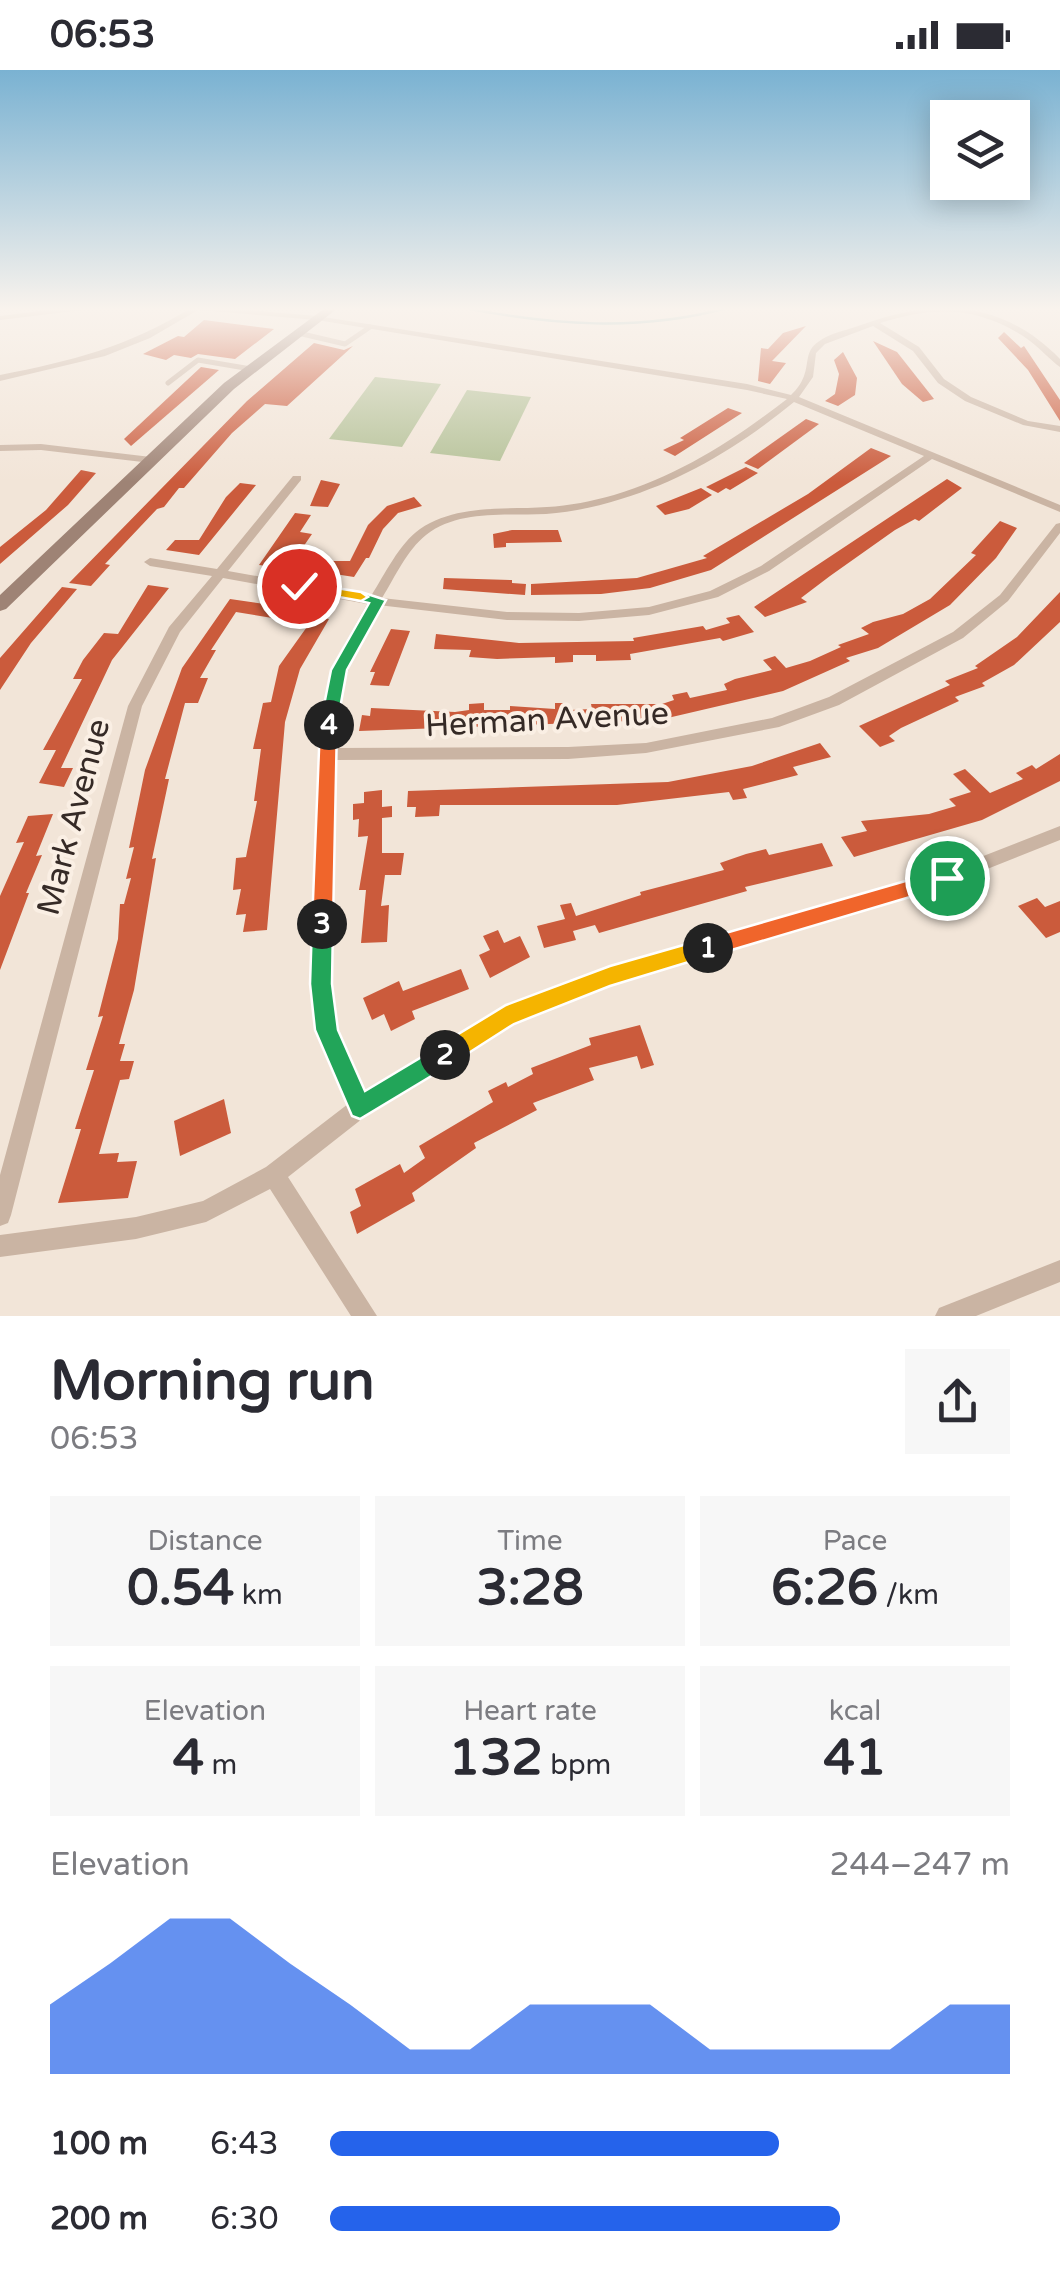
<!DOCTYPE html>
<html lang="en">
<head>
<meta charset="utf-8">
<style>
	body { margin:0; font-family:"Varela Round",sans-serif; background:#f7f7f7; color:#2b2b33; height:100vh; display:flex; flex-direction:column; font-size:38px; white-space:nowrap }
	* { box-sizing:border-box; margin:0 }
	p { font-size:32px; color:#7c7c81 }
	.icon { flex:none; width:55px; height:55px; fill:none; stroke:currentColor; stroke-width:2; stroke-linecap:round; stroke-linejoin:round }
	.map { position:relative; height:1246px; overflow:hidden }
	.side { display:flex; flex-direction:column; background:#fff; flex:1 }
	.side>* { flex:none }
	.fabs { position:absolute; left:930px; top:30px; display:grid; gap:20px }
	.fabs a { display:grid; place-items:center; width:100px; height:100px; border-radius:0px; background:#fff; box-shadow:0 5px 25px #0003; font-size:50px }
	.pin { position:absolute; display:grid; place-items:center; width:85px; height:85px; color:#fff; margin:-42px; border:5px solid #fff; border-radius:50%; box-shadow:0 2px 10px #0007 }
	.km { position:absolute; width:50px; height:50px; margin:-25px; border-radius:50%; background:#222; color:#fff; font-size:28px; line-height:50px; text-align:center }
	.round { display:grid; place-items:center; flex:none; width:105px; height:105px; border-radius:0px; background:#f7f7f7 }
	.summary { display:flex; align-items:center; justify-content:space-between; height:170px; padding:0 50px }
	h1 { font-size:55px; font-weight:700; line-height:75px }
	.stats { display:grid; grid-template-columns:repeat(3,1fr); gap:15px; height:170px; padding:10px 50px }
	.stats div { display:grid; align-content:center; border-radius:0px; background:#f7f7f7; text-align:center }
	.stats b { font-size:50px; font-weight:700 }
	.stats small { font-size:28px; font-weight:400 }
	.stats p { font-size:28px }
	.chart { height:280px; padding:20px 50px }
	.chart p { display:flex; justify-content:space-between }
	.chart svg { width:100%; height:180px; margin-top:10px; fill:#2563eb; opacity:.7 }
	ul { padding:0 50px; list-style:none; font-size:32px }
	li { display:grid; grid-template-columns:160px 120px 1fr; align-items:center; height:75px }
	li i { height:25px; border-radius:12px; background:#2563eb }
	.status { display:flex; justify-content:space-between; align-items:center; height:70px; padding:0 50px; background:#fff; direction:ltr }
	.status svg { height:28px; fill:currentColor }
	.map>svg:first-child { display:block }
	.green { fill:#b4c197 }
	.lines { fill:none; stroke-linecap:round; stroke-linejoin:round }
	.stream { stroke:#75afb0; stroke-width:2.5 }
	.building { fill:#cb5b3c }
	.service { stroke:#cab4a3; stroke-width:5 }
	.minor { fill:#cab4a3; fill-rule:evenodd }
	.secondary { fill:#9e8375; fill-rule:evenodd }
	.split-1 { fill:#f0652b; stroke:#fff; stroke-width:2.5 }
	.split-2 { fill:#f5b400; stroke:#fff; stroke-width:2.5 }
	.split-3 { fill:#22a559; stroke:#fff; stroke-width:2.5 }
	.split-4 { fill:#f0652b; stroke:#fff; stroke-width:2.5 }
	.split-5 { fill:#22a559; stroke:#fff; stroke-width:2.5 }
	.split-6 { fill:#f5b400; stroke:#fff; stroke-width:2.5 }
	.labels { text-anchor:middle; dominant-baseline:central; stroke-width:8; stroke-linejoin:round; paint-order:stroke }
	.street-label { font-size:32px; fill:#352a26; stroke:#faefe4 }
</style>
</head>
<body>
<div class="status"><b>06:53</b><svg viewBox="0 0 49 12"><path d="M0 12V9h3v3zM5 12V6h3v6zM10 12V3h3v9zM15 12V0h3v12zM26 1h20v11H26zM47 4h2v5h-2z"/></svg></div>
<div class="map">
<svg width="1060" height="1246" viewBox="0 0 1060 1246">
	<rect width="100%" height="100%" fill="#f2e5d8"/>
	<g class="green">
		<path d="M375 307 441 314 402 377 329 369Z"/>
		<path d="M467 320 531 327 500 391 430 383Z"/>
	</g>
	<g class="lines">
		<path class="stream" d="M464 238C553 255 638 262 727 238"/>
	</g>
	<g class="building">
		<path d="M204 250 274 259 235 289 198 284 191 288 174 285 166 290 143 284 178 266 184 267Z"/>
		<path d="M806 256 772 291 786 293 770 314 758 311 761 278 768 279 783 263Z"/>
		<path d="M1004 262 1021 278 1024 276 1060 330V351L1028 300 998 268Z"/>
		<path d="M873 271 897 282 934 329 923 332 902 314Z"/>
		<path d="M314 273 344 280 353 276 287 336 265 334 232 363 184 418H179L164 437 157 439 105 494 110 495 91 516 69 513 247 331Z"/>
		<path d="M843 282 857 308 855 325 838 336 825 331 835 324 839 304 834 290Z"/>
		<path d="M201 297 219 300 131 376 124 369Z"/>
		<path d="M728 338 742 343 675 386 663 380 684 370 680 368Z"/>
		<path d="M806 349 819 354 758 399 744 393Z"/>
		<path d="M871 378 891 386 711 500 650 518 601 524 531 525V514L637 508 707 488 703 486 808 424Z"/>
		<path d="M746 397 758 403 730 420 726 418 718 423 706 417Z"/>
		<path d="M81 400 96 403 68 435 0 494V477L46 440Z"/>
		<path d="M947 409 962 418 919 451 915 449 895 460 830 506 801 528 807 532 765 547 754 537Z"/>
		<path d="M321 410 340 414 328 437 310 436Z"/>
		<path d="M240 413 256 415 199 485 166 480 175 470H199L226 427Z"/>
		<path d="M701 418 712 425 689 439 665 445 656 436Z"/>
		<path d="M414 427 422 436 398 443 383 459 369 488H366L354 507 322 502 329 491H350L368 455 387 436Z"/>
		<path d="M295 443 311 445 300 462 312 464 288 499 259 495Z"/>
		<path d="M1000 451 1017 458 996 488 950 535 878 578 846 588 850 591 783 621 659 650 359 661 362 645 370 646 371 638 455 642 469 640V634L484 633V640H510V636L555 639V633H568L569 640 592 639 591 634H662L674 630 672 625 687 622 690 628 727 620 724 614 735 609 772 600 763 590 775 586 786 598 810 591 841 577 838 575 869 564 861 558 873 552 903 544 930 529 976 485 971 483Z"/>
		<path d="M512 460H558L562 472 506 473V477L494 478 493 464Z"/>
		<path d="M444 508 512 510V513L526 514 525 525 443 519Z"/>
		<path d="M148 515 169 518 112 590 61 698H73L64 717 39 713 56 680H43L82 609H73L83 590 104 563 118 564Z"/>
		<path d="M62 517 77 519 31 573 0 620V588Z"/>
		<path d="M1060 522V552L1014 595 982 613 985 616 955 627 959 631 901 658 889 666 895 671 880 677 859 656 950 615 945 611 978 598 975 596 1017 567Z"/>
		<path d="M230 529 319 542 316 547 329 549 300 599 285 652 267 860 243 862 246 844 236 845 241 819 233 820 236 788 246 787 257 731H254L261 679H253L263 633 271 632 279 596 309 554 236 542 211 580H216L200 608H208L198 633H185L165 709H169L152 789 156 788 134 920 119 974H125L120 991H134L129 1009 120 1010 99 1084 119 1083 117 1092 137 1091 128 1128 58 1133 81 1059H75L94 1000H86L103 946 98 947 118 869 120 834H124L131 808 126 809 134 777 129 778 145 700 182 598Z"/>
		<path d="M739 545 754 562 723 571 720 568 630 584 631 590 596 591V585H573V592L555 593V587L497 589 469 587 471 580 434 579 436 564 519 573 634 571 633 568 703 556 706 560 730 553 726 548Z"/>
		<path d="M391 559 410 561 389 616 370 615 375 602H370Z"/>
		<path d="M820 673 831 687 793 697 798 705 743 719 747 728 733 730 729 722 617 735H440L439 746 415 747 416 737H407L408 721 668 712 752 696Z"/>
		<path d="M1060 684V711L982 750 854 787 841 767 867 761 861 751 929 744 956 736 949 729 971 722 953 704 965 699 990 723 1023 709 1016 703 1032 695 1036 699Z"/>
		<path d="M382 720V737L392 736V747L382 748V783H404L401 805H385L381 836 389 835 387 872 361 873 366 820H359L368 766 358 767 359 749 353 750V734L364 733V722Z"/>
		<path d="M53 744 36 786 42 785 26 823H29L0 900V826L24 772 16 773 28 746Z"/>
		<path d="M822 773 833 796 745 817 747 821 599 863 595 855 573 861 576 870 544 878 537 856 565 849 560 835 571 833 576 846 641 825 640 822 724 800 720 793 746 784 766 779 769 785Z"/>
		<path d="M1037 828 1045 837 1060 831V862L1046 868 1018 836Z"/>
		<path d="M498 860 504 873 520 866 530 887 490 908 479 885 490 880 483 866Z"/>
		<path d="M461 899 469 919 412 941 415 949 391 961 384 944 372 950 363 928 399 911 403 921Z"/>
		<path d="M640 955 654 995 641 999 637 986 589 998 594 1010 533 1033 537 1040 474 1073 476 1078 412 1123 415 1131 357 1164 350 1142 361 1136 355 1119 400 1094 404 1103 425 1088 419 1076 493 1032 488 1021 506 1012 508 1017 533 1004 531 998 591 975 589 968Z"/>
		<path d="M224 1029 231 1063 180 1086 174 1051Z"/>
	</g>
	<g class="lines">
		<g class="service">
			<path d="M298 263 345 274 370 257"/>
			<path d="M168 313 198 290 251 299"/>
		</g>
		<g class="minor">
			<path d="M64 238H87L83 240 0 250V246Z"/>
			<path d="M191 238H226L317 246 747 314 791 325C797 319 801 314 804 306 809 293 805 281 818 272 829 263 848 260 861 255 936 228 1001 229 1060 289V297C1050 290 1041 279 1030 271 981 236 936 235 880 253L919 277 944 309 971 327 1028 351 1060 356V362L1023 355 965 331 938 313 913 281 873 256 825 274 816 283 813 307 799 327 1060 435V442L932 389 769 501 718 527 649 545 579 551 507 550 378 535C350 586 338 621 334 678L568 677 646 673 772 648 829 627 953 562 1000 525 1056 454 1060 453V463L1008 531 963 568 839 635 779 657 646 683 568 689 333 690 330 928 340 971 364 1024 506 937 610 897 945 801 1060 756V770L947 815 610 914 512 953 367 1045 288 1107 377 1246H351L270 1119 206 1152 136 1169 0 1187V1165L136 1147 203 1131 266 1097 348 1034 320 971 312 928 317 715 321 660 331 606 344 575 367 534 223 508 180 562 142 636 11 1145 8 1153 0 1156V1105L128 636 169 557 212 506 150 496 144 492 150 488 217 499 293 406H301V410L228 501 371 526C385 504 399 474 420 459 457 434 505 440 547 437 569 436 592 431 614 425 678 406 734 370 787 329L747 320 317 250 198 240 150 268 105 286 0 311V305C72 291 127 277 191 238ZM794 332 924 386 761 496 710 521 649 537 579 543 507 542 382 528C395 507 407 480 426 465 459 439 507 446 546 444 571 442 597 437 621 429 685 410 743 374 794 332Z"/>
			<path d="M41 374 151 387 156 390 151 393 41 380 0 381V375Z"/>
			<path d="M1060 1190V1212L976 1246H935L939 1238Z"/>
		</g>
		<path class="secondary" d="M325 238H338L234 319 6 539 0 541V525L224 313Z"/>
	</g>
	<linearGradient id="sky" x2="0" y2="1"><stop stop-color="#7ab2d2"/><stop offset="0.58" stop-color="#f9f3ed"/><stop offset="1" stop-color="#f9f3ed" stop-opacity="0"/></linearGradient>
	<rect width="1060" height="412" fill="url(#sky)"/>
	<path class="split-1" d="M947 799 957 808 947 816 708 887 697 878 708 868Z"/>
	<path class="split-2" d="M708 868 718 878 715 884 610 916 514 954 453 993 445 996 437 993 433 985 437 977 506 935 610 896Z"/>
	<path class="split-3" d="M322 844 333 854 332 914 338 960 365 1021 445 973 453 977 456 985 453 993 360 1049 352 1046 315 960 310 914 312 854Z"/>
	<path class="split-4" d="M329 649 337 655 333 854 322 863 312 854 320 655Z"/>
	<path class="split-5" d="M361 522 386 530 347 600 337 655 329 662 320 655 331 600 369 533 356 530V523Z"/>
	<path class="split-6" d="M299 512 361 522 368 527 361 531 294 519 292 516Z"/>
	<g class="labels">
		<g class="street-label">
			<text transform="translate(547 650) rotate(-3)">Herman Avenue</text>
			<text transform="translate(74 747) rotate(-75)">Mark Avenue</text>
		</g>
	</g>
</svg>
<div class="fabs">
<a><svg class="icon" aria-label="layers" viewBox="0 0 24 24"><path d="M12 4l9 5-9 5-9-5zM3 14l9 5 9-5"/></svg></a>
</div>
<div class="pin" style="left:947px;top:808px;background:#1e9e55"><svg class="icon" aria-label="arrive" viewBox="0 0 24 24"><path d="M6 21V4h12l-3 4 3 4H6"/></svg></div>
<div class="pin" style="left:299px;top:516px;background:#d93025"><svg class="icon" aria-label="check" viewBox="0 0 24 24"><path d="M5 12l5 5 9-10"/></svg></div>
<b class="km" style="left:708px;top:878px">1</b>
<b class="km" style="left:445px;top:985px">2</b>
<b class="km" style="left:322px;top:854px">3</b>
<b class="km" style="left:329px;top:655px">4</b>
</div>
<section class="side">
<div class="summary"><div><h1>Morning run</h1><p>06:53</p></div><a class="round"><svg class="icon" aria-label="share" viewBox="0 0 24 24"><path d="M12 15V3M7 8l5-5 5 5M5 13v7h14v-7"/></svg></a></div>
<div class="stats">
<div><p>Distance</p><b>0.54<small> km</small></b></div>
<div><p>Time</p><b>3:28</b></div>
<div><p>Pace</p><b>6:26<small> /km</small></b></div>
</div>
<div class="stats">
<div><p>Elevation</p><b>4<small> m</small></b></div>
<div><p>Heart rate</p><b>132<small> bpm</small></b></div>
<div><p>kcal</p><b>41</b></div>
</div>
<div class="chart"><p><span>Elevation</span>244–247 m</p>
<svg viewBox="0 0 160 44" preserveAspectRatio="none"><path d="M0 44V27L10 17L20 6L30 6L40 17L50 27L60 38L70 38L80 27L90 27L100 27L110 38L120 38L130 38L140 38L150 27L160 27V44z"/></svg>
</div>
<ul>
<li><b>100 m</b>6:43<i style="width:66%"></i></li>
<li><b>200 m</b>6:30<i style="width:75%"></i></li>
</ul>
</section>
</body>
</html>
